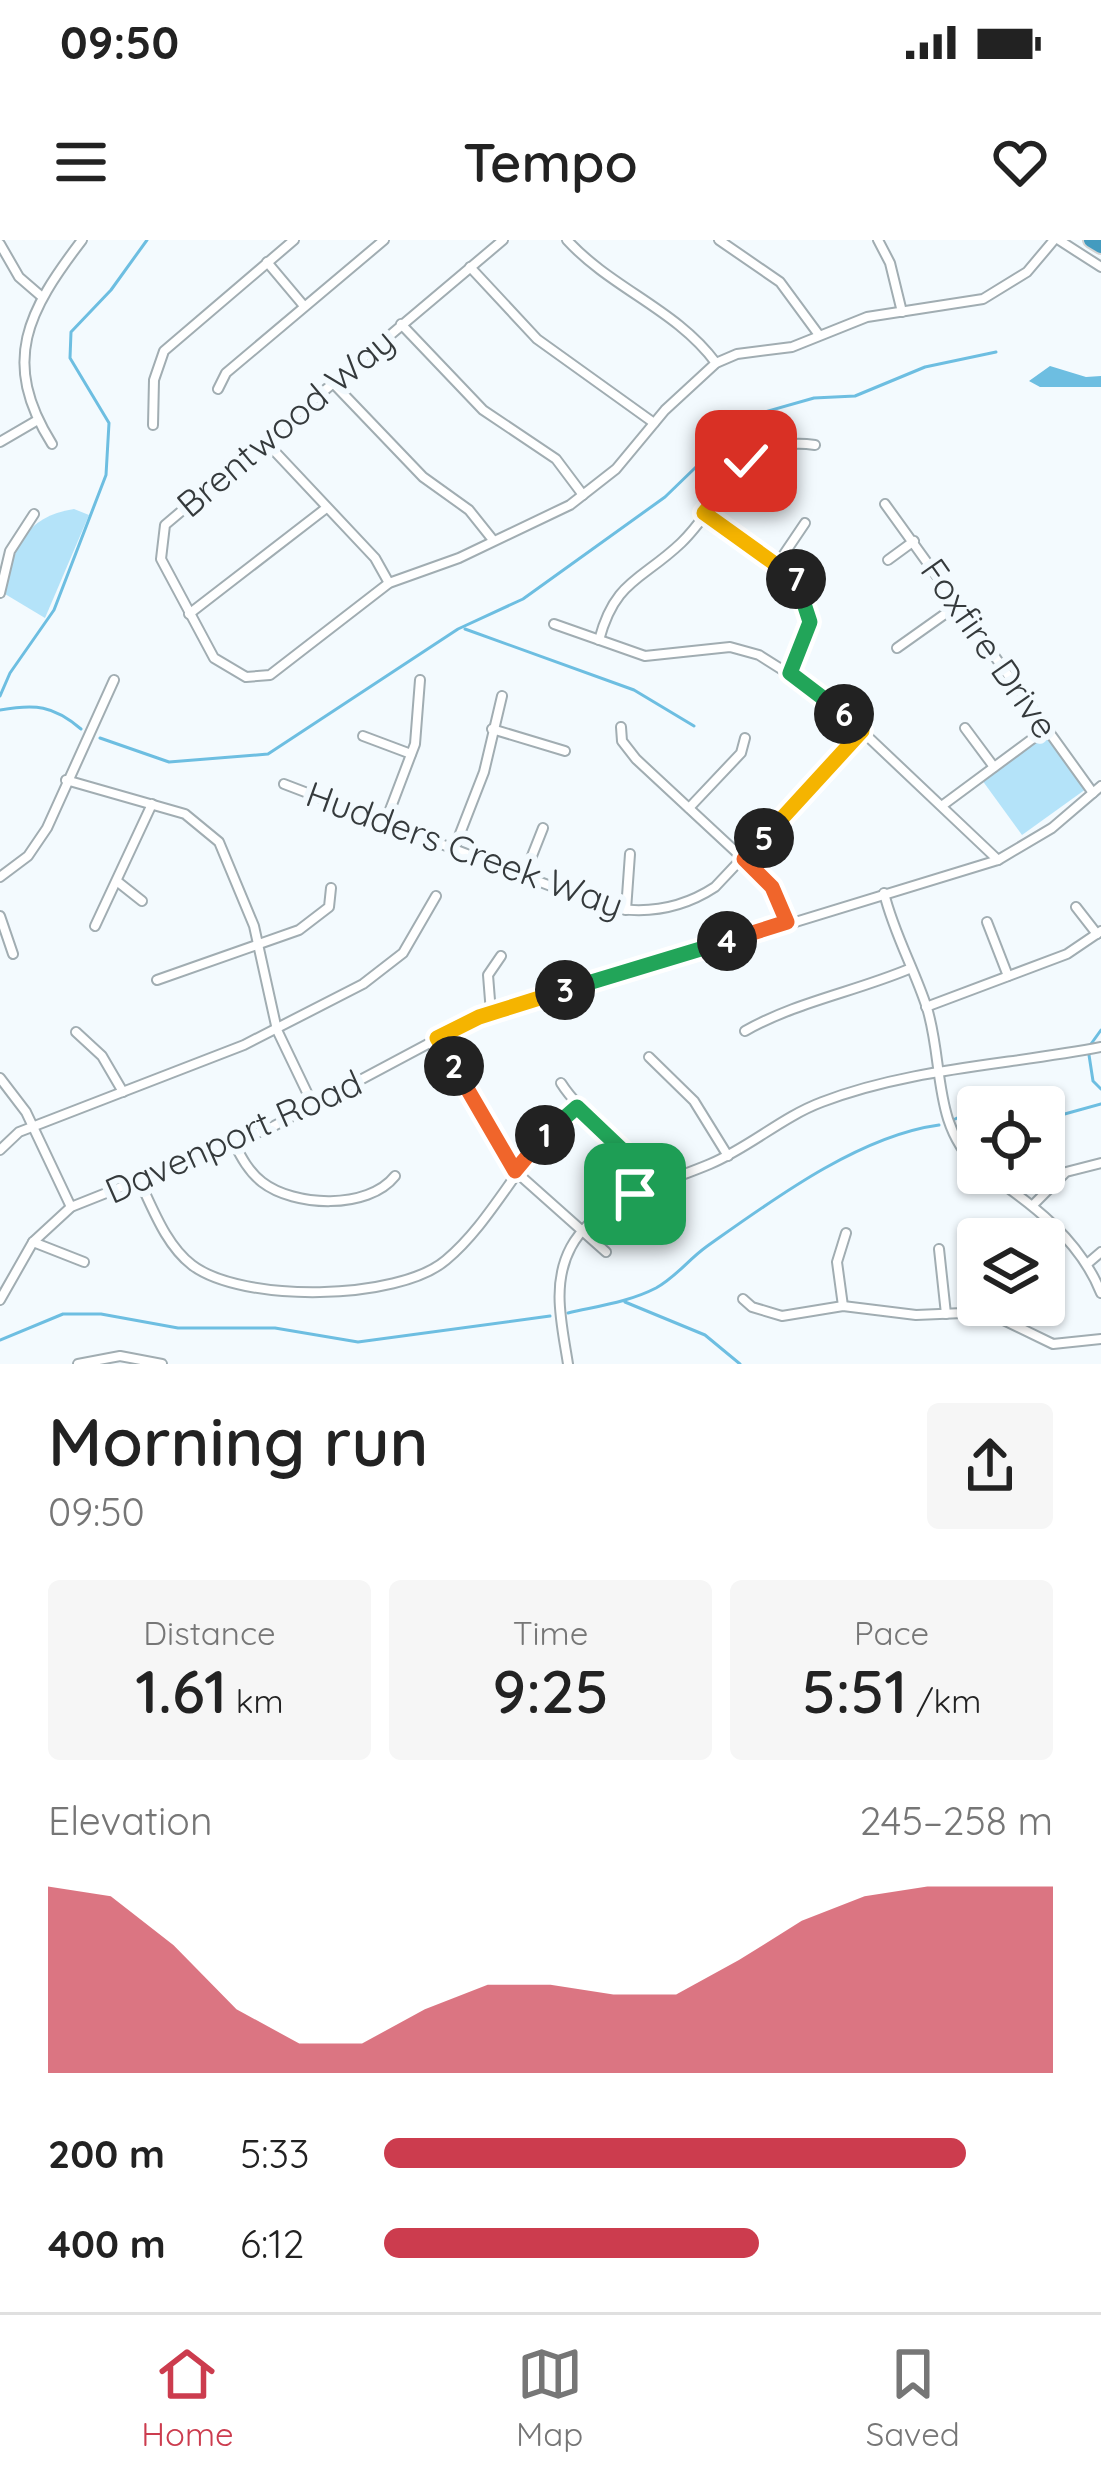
<!DOCTYPE html>
<html lang="en">
<head>
<meta charset="utf-8">
<style>
	body { margin:0; font-family:Quicksand,sans-serif; background:#f6f6f6; color:#222; height:100vh; display:flex; flex-direction:column; font-size:45px; white-space:nowrap }
	* { box-sizing:border-box; margin:0 }
	p { font-size:39px; color:#767676 }
	.icon { flex:none; width:66px; height:66px; fill:none; stroke:currentColor; stroke-width:2; stroke-linecap:round; stroke-linejoin:round }
	.map { position:relative; height:1124px; overflow:hidden }
	.side { display:flex; flex-direction:column; background:#fff; flex:1 }
	.side>* { flex:none }
	.controls { position:absolute; left:957px; top:846px; display:grid; gap:24px }
	.controls a { display:grid; place-items:center; width:108px; height:108px; border-radius:12px; background:#fff; box-shadow:0 3px 9px #0004; font-size:60px }
	.pin { position:absolute; display:grid; place-items:center; width:102px; height:102px; color:#fff; margin:-51px; border-radius:24px; box-shadow:0 6px 18px #0006 }
	.km { position:absolute; width:60px; height:60px; margin:-30px; border-radius:50%; background:#222; color:#fff; font-size:33px; line-height:60px; text-align:center }
	.round { display:grid; place-items:center; flex:none; width:126px; height:126px; border-radius:12px; background:#f6f6f6 }
	.summary { display:flex; align-items:center; justify-content:space-between; height:204px; padding:0 48px }
	h1 { font-size:66px; font-weight:600; line-height:90px }
	.metrics { display:grid; grid-template-columns:repeat(3,1fr); gap:18px; height:204px; padding:12px 48px }
	.metrics div { display:grid; align-content:center; border-radius:12px; background:#f6f6f6; text-align:center }
	.metrics b { font-size:60px; font-weight:600 }
	.metrics small { font-size:33px; font-weight:400 }
	.metrics p { font-size:33px }
	.chart { height:336px; padding:24px 48px }
	.chart p { display:flex; justify-content:space-between }
	.chart svg { width:100%; height:216px; margin-top:12px; fill:#cc3c4e; opacity:.7 }
	ul { padding:0 48px; list-style:none; font-size:39px }
	li { display:grid; grid-template-columns:192px 144px 1fr; align-items:center; height:90px }
	li i { height:30px; border-radius:15px; background:#cc3c4e }
	.status { display:flex; justify-content:space-between; align-items:center; height:84px; padding:0 60px; background:#fff; direction:ltr }
	.status svg { height:33px; fill:currentColor }
	header { display:flex; justify-content:space-between; align-items:center; height:156px; padding:0 48px; background:#fff; font-size:54px; font-weight:600 }
	.menu { display:flex; justify-content:space-around; align-items:center; height:168px; border-top:3px solid #e0e0e0; background:#fff; font-size:33px; color:#767676 }
	.menu a { display:grid; justify-items:center; gap:6px }
	.menu .current { color:#cc3c4e }
	.map>svg:first-child { display:block }
	.green { fill:#b4e3f9 }
	.water { fill:#6dbee1 }
	.lines { fill:none; stroke-linecap:round; stroke-linejoin:round }
	.stream { stroke:#6dbee1; stroke-width:3 }
	.minor-casing { stroke:#a1adb2; stroke-width:12 }
	.highway-casing { stroke:#d3d4d4; stroke-width:18 }
	.minor { stroke:#fff; stroke-width:8 }
	.highway { stroke:#439bbf; stroke-width:14 }
	.split-1-casing { stroke:#fff; stroke-width:24 }
	.split-2-casing { stroke:#fff; stroke-width:24 }
	.split-3-casing { stroke:#fff; stroke-width:24 }
	.split-4-casing { stroke:#fff; stroke-width:24 }
	.split-5-casing { stroke:#fff; stroke-width:24 }
	.split-6-casing { stroke:#fff; stroke-width:24 }
	.split-7-casing { stroke:#fff; stroke-width:24 }
	.split-8-casing { stroke:#fff; stroke-width:24 }
	.split-1 { stroke:#22a559; stroke-width:15 }
	.split-2 { stroke:#f0652b; stroke-width:15 }
	.split-3 { stroke:#f5b400; stroke-width:15 }
	.split-4 { stroke:#22a559; stroke-width:15 }
	.split-5 { stroke:#f0652b; stroke-width:15 }
	.split-6 { stroke:#f5b400; stroke-width:15 }
	.split-7 { stroke:#22a559; stroke-width:15 }
	.split-8 { stroke:#f5b400; stroke-width:15 }
	.labels { text-anchor:middle; dominant-baseline:central; stroke-width:12; stroke-linejoin:round; paint-order:stroke }
	.street-label { font-size:36px; fill:#353a3c; stroke:#f3fafe }
</style>
</head>
<body>
<div class="status"><b>09:50</b><svg viewBox="0 0 49 12"><path d="M0 12V9h3v3zM5 12V6h3v6zM10 12V3h3v9zM15 12V0h3v12zM26 1h20v11H26zM47 4h2v5h-2z"/></svg></div>
<header><svg class="icon" aria-label="menu" viewBox="0 0 24 24"><path d="M4 6h16M4 12h16M4 18h16"/></svg>Tempo<svg class="icon" aria-label="heart" viewBox="0 0 24 24"><path d="M12 20l-8-8c-3-5 5-10 8-4 3-6 11-1 8 4z"/></svg></header>
<div class="map">
<svg width="1101" height="1124" viewBox="0 0 1101 1124">
	<rect width="100%" height="100%" fill="#f3fafe"/>
	<g class="green">
		<path d="M74 269 89 275 45 378 5 354C13 308 24 277 74 269Z"/>
		<path d="M1044 494 1086 549 1022 595 982 540Z"/>
	</g>
	<path class="water" d="M1050 126 1086 137 1101 136V147H1040L1029 141Z"/>
	<g class="lines">
		<g class="stream">
			<path d="M465 389 634 450 694 486"/>
			<path d="M0 456 10 433 54 370 106 235 109 183 70 118 71 92 111 50 147 0"/>
			<path d="M0 470C35 464 53 465 81 489"/>
			<path d="M100 498 169 522 268 514 458 389 523 359 665 257 726 198 761 173 814 158 855 156 925 127 996 112"/>
			<path d="M1091 804 1101 790"/>
			<path d="M1089 815 1093 841 1101 849"/>
			<path d="M1020 867 1029 860 1042 867"/>
			<path d="M1044 869 1061 875 1101 864"/>
			<path d="M953 880 978 868"/>
			<path d="M625 1062 705 1095 740 1124"/>
			<path d="M568 1073C598 1066 629 1062 656 1048 676 1037 688 1020 706 1007 771 961 858 896 939 885"/>
			<path d="M0 1100 63 1074H101L178 1088H275L358 1102 550 1076"/>
		</g>
		<g class="minor-casing">
			<g id="minor">
				<path d="M503 0 165 285 161 319 214 418 246 437 270 435 389 343 459 318 570 265 616 229 665 170 716 123 737 114 792 107 867 77 983 59 1027 32 1054 0"/>
				<path d="M567 0C612 49 676 69 716 123"/>
				<path d="M719 0 780 42 819 95"/>
				<path d="M878 0 890 23 902 72"/>
				<path d="M1059 0 1101 27"/>
				<path d="M0 4 19 37 41 56"/>
				<path d="M267 22 304 66"/>
				<path d="M470 27 537 99 654 183"/>
				<path d="M401 84 483 170 556 219 583 255"/>
				<path d="M332 142 423 237 469 270 493 300"/>
				<path d="M218 149 226 133 384 0"/>
				<path d="M153 185 154 140 164 111 294 0"/>
				<path d="M264 200 375 318 389 343"/>
				<path d="M0 202 36 181"/>
				<path d="M52 204C0 121 28 71 82 0"/>
				<path d="M885 264 1093 553"/>
				<path d="M704 273C743 295 819 334 809 388 806 404 795 418 790 433"/>
				<path d="M888 320 914 301"/>
				<path d="M778 323 805 283"/>
				<path d="M0 353 10 311 34 274"/>
				<path d="M189 374 325 269"/>
				<path d="M554 384 645 416 730 407 759 415 827 458 998 620"/>
				<path d="M599 400C615 340 641 341 681 303 725 261 739 193 815 205"/>
				<path d="M897 408 959 364"/>
				<path d="M621 487 622 501 636 519 762 636 787 682"/>
				<path d="M965 488 994 527"/>
				<path d="M492 489 565 511"/>
				<path d="M363 496 411 514"/>
				<path d="M66 540 185 574 219 602 254 686 277 790 313 865"/>
				<path d="M284 544 603 666C643 675 680 670 715 647L862 491"/>
				<path d="M943 565 1047 488"/>
				<path d="M689 568 741 513 745 498"/>
				<path d="M385 583 415 504 420 440"/>
				<path d="M454 609 484 532 502 456"/>
				<path d="M524 636 543 588"/>
				<path d="M0 637 28 616 47 588 114 440"/>
				<path d="M118 642 142 661"/>
				<path d="M884 653C894 694 914 728 927 768 944 823 932 885 978 927"/>
				<path d="M1076 667 1097 694"/>
				<path d="M626 670 630 614"/>
				<path d="M0 676 13 714"/>
				<path d="M987 682 1008 736"/>
				<path d="M95 686 152 564"/>
				<path d="M157 740 299 690 329 667 331 648"/>
				<path d="M926 767 1067 714 1101 691"/>
				<path d="M491 773 488 735 501 716"/>
				<path d="M745 791C796 762 854 752 909 729"/>
				<path d="M76 792 102 816 123 852"/>
				<path d="M437 798 515 931 606 1012"/>
				<path d="M649 817 694 861 728 916"/>
				<path d="M0 838 26 872 71 967"/>
				<path d="M561 843C585 881 635 906 651 947"/>
				<path d="M234 903C241 917 249 932 262 942 294 967 368 970 395 936"/>
				<path d="M0 910 19 892 244 805 363 744 403 713 436 656"/>
				<path d="M986 933C1032 963 1080 1000 1101 1053"/>
				<path d="M139 940C153 969 166 1005 192 1025 242 1063 398 1061 446 1020 496 978 521 912 576 867"/>
				<path d="M1033 965 1066 932 1101 923"/>
				<path d="M33 1002 84 1022"/>
				<path d="M939 1009 946 1074"/>
				<path d="M1087 1024 1101 1012"/>
				<path d="M743 1059 752 1067 782 1076 843 1066 916 1075 987 1072 1053 1104 1101 1099"/>
				<path d="M0 1060 33 1002 71 967 272 887 469 782 998 620 1052 588 1101 546"/>
				<path d="M843 1066 837 1022 846 993"/>
				<path d="M78 1124 120 1116 162 1124"/>
				<path d="M568 1124C562 1085 551 1044 571 1007 597 959 663 944 710 924 750 907 782 877 822 862 910 828 1009 825 1101 807"/>
			</g>
		</g>
		<g class="highway-casing">
			<path id="highway" d="M1091 0 1101 6"/>
		</g>
		<use href="#minor" class="minor"/>
		<use href="#highway" class="highway"/>
	</g>
	<g class="lines">
		<g class="split-1-casing">
			<path id="split-1" d="M545 895 577 867 639 926 651 946 635 954"/>
		</g>
		<g class="split-2-casing">
			<path id="split-2" d="M454 826 515 931 545 895"/>
		</g>
		<g class="split-3-casing">
			<path id="split-3" d="M454 826 437 798 479 777 565 750"/>
		</g>
		<g class="split-4-casing">
			<path id="split-4" d="M565 750 727 701"/>
		</g>
		<g class="split-5-casing">
			<path id="split-5" d="M727 701 787 682 772 647 744 619 764 598"/>
		</g>
		<g class="split-6-casing">
			<path id="split-6" d="M764 598 862 491 844 474"/>
		</g>
		<g class="split-7-casing">
			<path id="split-7" d="M796 339 810 382 790 433 844 474"/>
		</g>
		<g class="split-8-casing">
			<path id="split-8" d="M746 221 704 273 796 339"/>
		</g>
		<use href="#split-1" class="split-1"/>
		<use href="#split-2" class="split-2"/>
		<use href="#split-3" class="split-3"/>
		<use href="#split-4" class="split-4"/>
		<use href="#split-5" class="split-5"/>
		<use href="#split-6" class="split-6"/>
		<use href="#split-7" class="split-7"/>
		<use href="#split-8" class="split-8"/>
	</g>
	<g class="labels">
		<g class="street-label">
			<text transform="translate(285 182) rotate(-40)">Brentwood Way</text>
			<text transform="translate(990 408) rotate(55)">Foxfire Drive</text>
			<text transform="translate(465 609) rotate(20)">Hudders Creek Way</text>
			<text transform="translate(233 896) rotate(-24)">Davenport Road</text>
		</g>
	</g>
</svg>
<div class="controls">
<a><svg class="icon" aria-label="locate" viewBox="0 0 24 24"><circle cx="12" cy="12" r="6"/><path d="M12 2v4M12 18v4M2 12h4M18 12h4"/></svg></a>
<a><svg class="icon" aria-label="layers" viewBox="0 0 24 24"><path d="M12 4l9 5-9 5-9-5zM3 14l9 5 9-5"/></svg></a>
</div>
<div class="pin" style="left:635px;top:954px;background:#1e9e55"><svg class="icon" aria-label="arrive" viewBox="0 0 24 24"><path d="M6 21V4h12l-3 4 3 4H6"/></svg></div>
<div class="pin" style="left:746px;top:221px;background:#d93025"><svg class="icon" aria-label="check" viewBox="0 0 24 24"><path d="M5 12l5 5 9-10"/></svg></div>
<b class="km" style="left:545px;top:895px">1</b>
<b class="km" style="left:454px;top:826px">2</b>
<b class="km" style="left:565px;top:750px">3</b>
<b class="km" style="left:727px;top:701px">4</b>
<b class="km" style="left:764px;top:598px">5</b>
<b class="km" style="left:844px;top:474px">6</b>
<b class="km" style="left:796px;top:339px">7</b>
</div>
<section class="side">
<div class="summary"><div><h1>Morning run</h1><p>09:50</p></div><a class="round"><svg class="icon" aria-label="share" viewBox="0 0 24 24"><path d="M12 15V3M7 8l5-5 5 5M5 13v7h14v-7"/></svg></a></div>
<div class="metrics">
<div><p>Distance</p><b>1.61<small> km</small></b></div>
<div><p>Time</p><b>9:25</b></div>
<div><p>Pace</p><b>5:51<small> /km</small></b></div>
</div>
<div class="chart"><p><span>Elevation</span>245–258 m</p>
<svg viewBox="0 0 160 44" preserveAspectRatio="none"><path d="M0 44V6L10 8L20 18L30 31L40 38L50 38L60 31L70 26L80 26L90 28L100 28L110 21L120 13L130 8L140 6L150 6L160 6V44z"/></svg>
</div>
<ul>
<li><b>200 m</b>5:33<i style="width:87%"></i></li>
<li><b>400 m</b>6:12<i style="width:56%"></i></li>
</ul>
</section>
<nav class="menu">
<a class="current"><svg class="icon" aria-label="home" viewBox="0 0 24 24"><path d="M3 11l9-7 9 7M6 9v11h12V9"/></svg>Home</a>
<a><svg class="icon" aria-label="map" viewBox="0 0 24 24"><path d="M3 6l6-2 6 2 6-2v14l-6 2-6-2-6 2zM9 4v14M15 6v14"/></svg>Map</a>
<a><svg class="icon" aria-label="saved" viewBox="0 0 24 24"><path d="M7 4h10v16l-5-4-5 4z"/></svg>Saved</a>
</nav>
</body>
</html>
